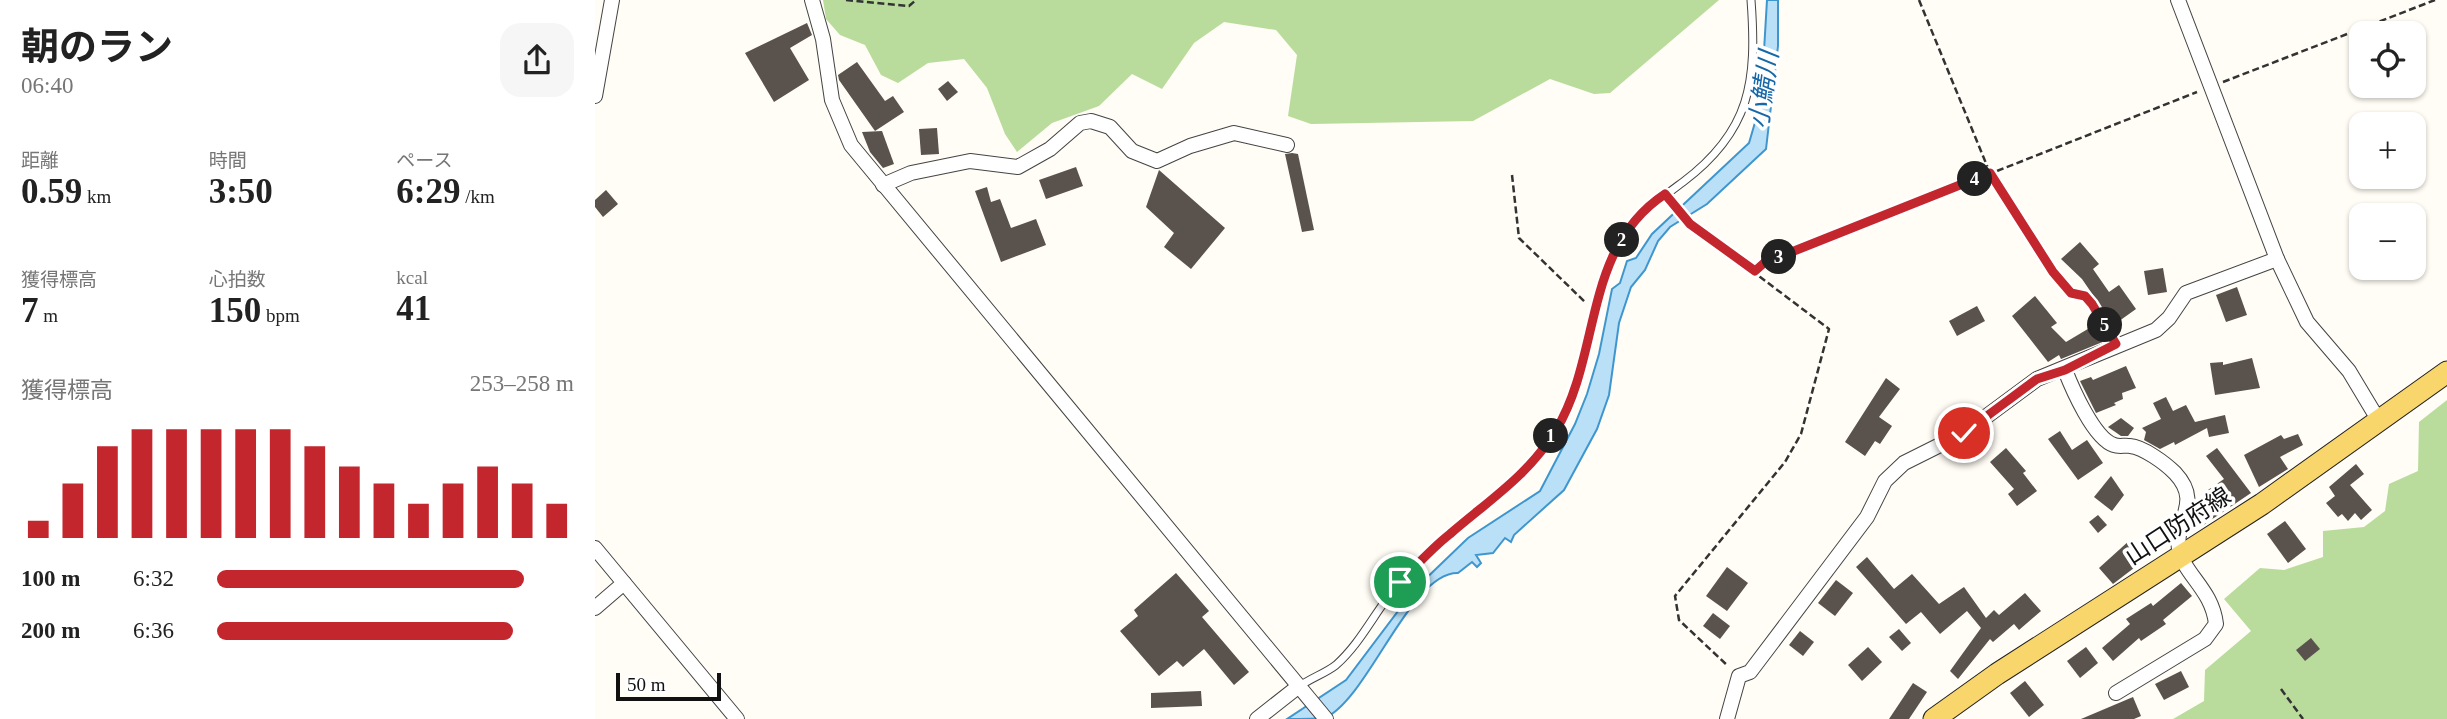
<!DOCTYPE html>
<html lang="ja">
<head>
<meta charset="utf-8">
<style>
	body { margin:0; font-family:"Times New Roman","Noto Sans JP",serif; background:#f6f6f6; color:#222; height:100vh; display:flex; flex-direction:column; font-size:26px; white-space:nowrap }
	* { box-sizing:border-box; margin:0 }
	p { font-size:23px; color:#767676 }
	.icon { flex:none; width:38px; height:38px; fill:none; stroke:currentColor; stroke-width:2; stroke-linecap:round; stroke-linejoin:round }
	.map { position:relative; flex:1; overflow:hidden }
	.drawer { display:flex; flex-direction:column; background:#fff; width:595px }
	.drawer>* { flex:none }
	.controls { position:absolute; left:1754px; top:21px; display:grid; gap:14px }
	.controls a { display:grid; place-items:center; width:77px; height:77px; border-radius:14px; background:#fff; box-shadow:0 2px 5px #0004; font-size:35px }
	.scale { position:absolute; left:21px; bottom:18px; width:105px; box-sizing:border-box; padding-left:7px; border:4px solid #111; border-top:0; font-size:19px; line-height:24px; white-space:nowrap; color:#111; -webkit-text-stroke:5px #fff; paint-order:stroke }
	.pin { position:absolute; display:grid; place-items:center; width:60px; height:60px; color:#fff; margin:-30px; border:4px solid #fff; border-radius:50%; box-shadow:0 2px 7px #0007 }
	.km { position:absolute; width:35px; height:35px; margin:-18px; border-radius:50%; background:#222; color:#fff; font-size:19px; line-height:35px; text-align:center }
	.round { display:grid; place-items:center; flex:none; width:74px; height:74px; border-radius:21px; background:#f6f6f6 }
	.summary { display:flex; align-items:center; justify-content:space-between; height:119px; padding:0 21px }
	h1 { font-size:38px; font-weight:700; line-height:52px }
	.metrics { display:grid; grid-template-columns:repeat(3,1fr); gap:10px; height:119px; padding:7px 21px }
	.metrics div { display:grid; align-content:center }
	.metrics b { font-size:35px; font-weight:700 }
	.metrics small { font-size:19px; font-weight:400 }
	.metrics p { font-size:19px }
	.chart { height:196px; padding:14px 21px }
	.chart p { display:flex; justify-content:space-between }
	.chart svg { width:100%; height:126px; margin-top:7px; stroke:#c4262e; stroke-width:6 }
	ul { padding:0 21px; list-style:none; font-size:23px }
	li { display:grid; grid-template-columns:112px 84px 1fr; align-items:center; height:52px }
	li i { height:18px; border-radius:9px; background:#c4262e }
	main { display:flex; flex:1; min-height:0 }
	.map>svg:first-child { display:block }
	.forest { fill:#b9dc9c }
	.water { fill:#b9e0f7; stroke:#3f96cf; stroke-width:2 }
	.building { fill:#5a524d }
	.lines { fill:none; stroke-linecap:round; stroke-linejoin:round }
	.lane-casing { stroke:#444; stroke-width:9 }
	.street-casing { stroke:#444; stroke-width:16 }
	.primary-casing { stroke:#222; stroke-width:23 }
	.path { stroke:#333; stroke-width:2.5; stroke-dasharray:7 3.5; stroke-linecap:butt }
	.lane { stroke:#fff; stroke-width:7 }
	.street { stroke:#fff; stroke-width:14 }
	.primary { stroke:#f9d66b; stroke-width:21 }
	.route-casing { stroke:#fff; stroke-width:14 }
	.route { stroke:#c4262e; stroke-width:9 }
	.labels { text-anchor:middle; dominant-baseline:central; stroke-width:7; stroke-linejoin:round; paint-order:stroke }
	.street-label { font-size:24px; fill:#111; stroke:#fff }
	.water-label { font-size:26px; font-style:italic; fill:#1768a6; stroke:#fff }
</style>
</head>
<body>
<main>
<section class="drawer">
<div class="summary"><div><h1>朝のラン</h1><p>06:40</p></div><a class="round"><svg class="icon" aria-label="share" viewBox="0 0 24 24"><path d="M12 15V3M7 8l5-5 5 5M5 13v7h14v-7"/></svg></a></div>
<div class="metrics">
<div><p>距離</p><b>0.59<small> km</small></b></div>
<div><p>時間</p><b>3:50</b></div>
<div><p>ペース</p><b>6:29<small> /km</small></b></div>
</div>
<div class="metrics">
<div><p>獲得標高</p><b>7<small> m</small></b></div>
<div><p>心拍数</p><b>150<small> bpm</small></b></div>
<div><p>kcal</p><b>41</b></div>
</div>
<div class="chart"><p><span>獲得標高</span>253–258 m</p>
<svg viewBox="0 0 160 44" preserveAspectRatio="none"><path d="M5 44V38M15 44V25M25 44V12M35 44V6M45 44V6M55 44V6M65 44V6M75 44V6M85 44V12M95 44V19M105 44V25M115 44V32M125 44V25M135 44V19M145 44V25M155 44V32"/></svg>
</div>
<ul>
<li><b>100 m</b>6:32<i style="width:86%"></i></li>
<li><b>200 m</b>6:36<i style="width:83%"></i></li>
</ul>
</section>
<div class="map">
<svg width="1852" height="719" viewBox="0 0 1852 719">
	<rect width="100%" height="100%" fill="#fffdf5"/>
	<g class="forest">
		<path d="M228 0H1124L1015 93 999 94 955 79 878 121 716 124 693 116 702 55 681 30 629 22 599 43 567 89 537 74 504 106 457 123 422 152 410 134 392 88 369 59 333 63 303 83 286 75 270 45 245 35 231 19Z"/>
		<path d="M1852 400V719H1578L1609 701 1610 670 1656 631 1629 599 1665 568 1689 570 1728 557V531L1769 527 1790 511 1794 484 1823 471 1824 422Z"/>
	</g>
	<path class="water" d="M1172 0H1183V46L1171 149 1112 204 1075 227 1063 241 1050 270 1036 287 1024 323 1014 395 1002 429 969 490 919 535 916 542 910 538 898 553 881 555 886 563 882 567 877 562 863 573C815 572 774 698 730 718 721 719 703 719 692 719L751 680 819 590 873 538 945 491 980 424 992 394 1004 354 1017 289 1025 283 1032 261 1041 258 1057 234 1154 143 1166 102Z"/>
	<g class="building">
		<path d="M212 23 217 35 195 48 214 80 179 102 150 53Z"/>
		<path d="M262 62 290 101 298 96 309 112 280 131 244 80 243 75Z"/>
		<path d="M353 81 363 92 352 101 343 89Z"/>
		<path d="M342 128 344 154 326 155 324 129Z"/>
		<path d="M287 131 299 164 288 168 275 152 267 132Z"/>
		<path d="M697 153 703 154 719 230 707 232 690 154Z"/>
		<path d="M481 167 488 186 451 199 444 180Z"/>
		<path d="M564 170 630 228 596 269 569 247 579 233 551 207Z"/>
		<path d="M392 187 396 202 405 199 416 228 441 219 451 245 406 262 380 191Z"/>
		<path d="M11 190 23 204 8 217 0 207V200Z"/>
		<path d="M1485 242 1504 264 1498 269 1514 292 1524 285 1541 309 1506 334 1510 341 1466 359 1464 355 1453 362 1417 316 1440 296 1462 323 1456 327 1471 342 1513 317 1487 279 1466 259Z"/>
		<path d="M1568 268 1572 292 1553 295 1549 271Z"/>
		<path d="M1642 287 1652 315 1631 322 1621 295Z"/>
		<path d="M1382 306 1390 321 1362 336 1354 321Z"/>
		<path d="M1657 358 1665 388 1620 395 1615 363 1628 362V365Z"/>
		<path d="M1531 366 1541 388 1527 393 1528 399 1519 403 1521 405 1501 413 1485 381 1496 377 1498 380Z"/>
		<path d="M1291 378 1305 389 1284 417 1297 426 1285 444 1280 441 1270 456 1250 442Z"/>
		<path d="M1571 397 1578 411 1591 405 1600 422 1630 415 1634 433 1614 437 1612 428 1580 445 1579 442 1565 449 1549 440 1551 432 1547 428 1566 419 1558 403Z"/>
		<path d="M1526 418 1539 428 1533 436H1526L1513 427Z"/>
		<path d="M1465 431 1477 450 1492 440 1508 463 1483 480 1453 439Z"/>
		<path d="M1703 434 1708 445 1685 457 1693 469 1664 487 1649 455 1686 435 1689 439Z"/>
		<path d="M1411 448 1431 471 1428 473 1442 491 1422 506 1413 494 1419 489 1395 462Z"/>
		<path d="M1622 448 1656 493 1607 526 1600 519 1602 503 1616 493 1613 490 1629 479 1611 456Z"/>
		<path d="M1761 464 1769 474 1755 485 1777 510 1766 520 1760 513 1753 521 1747 514 1743 517 1731 503 1740 496 1734 487Z"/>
		<path d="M1516 476 1529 495 1517 511 1499 497Z"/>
		<path d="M1503 515 1512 525 1503 533 1494 522Z"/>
		<path d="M1690 521 1711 549 1693 563 1672 534Z"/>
		<path d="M1535 540 1552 558 1518 584 1504 568Z"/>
		<path d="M1272 557 1299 589 1317 574 1344 604 1369 587 1391 618 1399 610 1404 615 1430 593 1446 611 1424 630 1419 624 1398 642 1395 639 1363 679 1355 671 1386 628 1372 611 1345 634 1326 612 1311 624 1261 567Z"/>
		<path d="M1132 567 1153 583 1132 611 1111 596Z"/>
		<path d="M581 573 614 611 607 617 654 672 639 685 609 649 588 667 582 661 564 676 525 631 543 616 539 610Z"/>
		<path d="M1241 580 1258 593 1240 616 1223 603Z"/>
		<path d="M1586 583 1597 596 1568 620 1571 624 1546 641 1544 638 1518 661 1507 648 1535 624 1531 619 1556 603 1558 606Z"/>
		<path d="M1118 613 1135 626 1125 639 1108 626Z"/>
		<path d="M1304 629 1316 643 1307 651 1294 637Z"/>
		<path d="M1205 631 1219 642 1208 656 1194 645Z"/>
		<path d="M1716 638 1725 649 1710 661 1701 650Z"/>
		<path d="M1273 647 1287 662 1267 681 1253 665Z"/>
		<path d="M1491 647 1503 663 1485 678 1472 661Z"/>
		<path d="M1586 671 1594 687 1569 700 1560 684Z"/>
		<path d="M1430 681 1449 705 1434 717 1415 693Z"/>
		<path d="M1318 683 1332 692 1314 719H1294Z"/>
		<path d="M606 691 607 706 556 708V693Z"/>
		<path d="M1538 697 1546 716 1539 719H1486Z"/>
	</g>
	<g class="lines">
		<g class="lane-casing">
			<path id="lane" d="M705 686C716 678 731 673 741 665 768 641 782 607 806 581 855 527 923 493 961 430 996 370 990 298 1027 240 1042 215 1065 199 1088 182 1156 131 1162 81 1156 0"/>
		</g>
		<g class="street-casing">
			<g id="street">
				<path d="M217 0 228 39 237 100 256 145 731 719"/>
				<path d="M1583 0 1682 259 1712 322 1754 371 1784 421"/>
				<path d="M0 96 17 0"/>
				<path d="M288 185 316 173 375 161 423 167 455 149 485 123 496 121 515 127 537 151 562 161 595 146 639 133 692 145"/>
				<path d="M1470 370C1477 388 1499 439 1519 445 1524 447 1530 445 1535 446 1548 447 1570 463 1580 473 1608 503 1579 520 1584 549 1589 575 1617 589 1621 624L1610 639 1521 693"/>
				<path d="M0 548 142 719"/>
				<path d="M0 608 29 583"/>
				<path d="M662 719 704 686"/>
				<path d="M1132 719 1144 676 1155 672 1272 517 1290 481 1309 463 1369 433 1442 379 1561 330 1574 318 1591 293 1682 259"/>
			</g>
		</g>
		<g class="primary-casing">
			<path id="primary" d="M1339 719 1402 674 1667 504 1852 372"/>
		</g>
		<g class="path">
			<path d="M251 0 314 6 321 0"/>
			<path d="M1324 0 1395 173 1458 272 1476 293 1490 296 1497 304 1515 334"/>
			<path d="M1628 82 1840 0"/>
			<path d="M917 175 924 238 991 303"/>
			<path d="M1077 202 1095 224 1234 329 1206 434 1190 462 1080 596 1084 620 1133 666"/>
			<path d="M1160 271 1169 263 1602 92"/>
			<path d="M1686 689 1708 719"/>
		</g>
		<use href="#lane" class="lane"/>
		<use href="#street" class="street"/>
		<use href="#primary" class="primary"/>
	</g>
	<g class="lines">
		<g class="route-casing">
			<path id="route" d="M805 582C821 566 837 548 855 534 893 501 934 475 961 430 1007 354 987 249 1070 194L1095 224 1160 271 1169 263 1395 173 1458 272 1476 293 1490 296 1497 304 1521 344 1470 370 1442 379 1369 433"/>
		</g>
		<use href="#route" class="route"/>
	</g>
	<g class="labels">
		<g class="street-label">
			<text transform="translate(1583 526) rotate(-33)">山口防府線</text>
		</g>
		<g class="water-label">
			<text transform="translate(1169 90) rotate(-82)">小鯖川</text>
		</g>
	</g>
</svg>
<div class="controls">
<a><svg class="icon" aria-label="locate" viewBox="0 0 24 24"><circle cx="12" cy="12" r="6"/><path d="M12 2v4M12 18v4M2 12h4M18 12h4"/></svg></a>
<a>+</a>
<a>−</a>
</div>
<div class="scale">50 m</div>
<div class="pin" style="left:805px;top:582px;background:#1e9e55"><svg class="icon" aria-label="arrive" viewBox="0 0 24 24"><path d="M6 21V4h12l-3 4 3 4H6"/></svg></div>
<div class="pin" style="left:1369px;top:433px;background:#d93025"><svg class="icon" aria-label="check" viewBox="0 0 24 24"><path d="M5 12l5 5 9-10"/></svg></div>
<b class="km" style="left:956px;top:436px">1</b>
<b class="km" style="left:1027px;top:240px">2</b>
<b class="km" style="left:1184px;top:257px">3</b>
<b class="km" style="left:1380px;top:179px">4</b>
<b class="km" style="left:1510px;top:325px">5</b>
</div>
</main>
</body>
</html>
